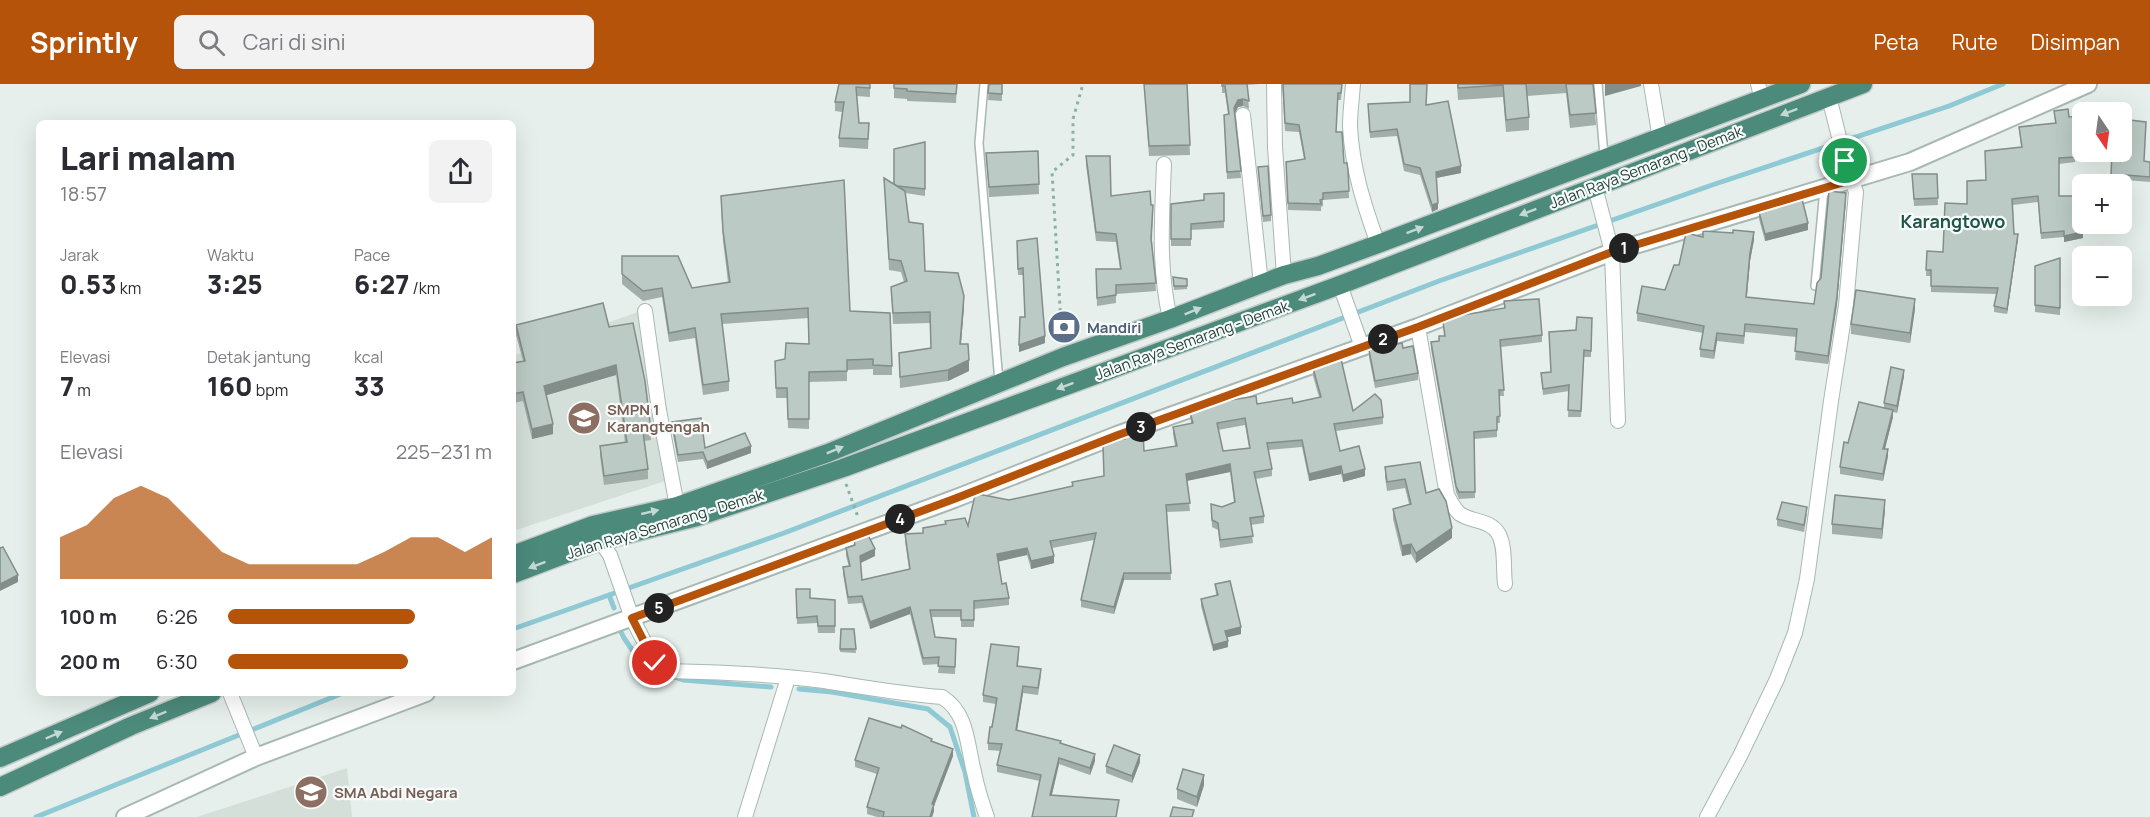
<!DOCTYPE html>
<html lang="id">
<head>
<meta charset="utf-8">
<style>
	body { margin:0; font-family:Manrope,sans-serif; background:#f2f2f3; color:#2b2b33; height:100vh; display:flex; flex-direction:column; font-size:22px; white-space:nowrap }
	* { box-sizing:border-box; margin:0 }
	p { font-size:20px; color:#7c7c81 }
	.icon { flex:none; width:33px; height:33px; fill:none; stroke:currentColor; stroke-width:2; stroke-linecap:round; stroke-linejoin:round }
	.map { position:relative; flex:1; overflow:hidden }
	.side { position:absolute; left:36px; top:36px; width:480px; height:576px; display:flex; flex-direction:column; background:#fff; border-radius:9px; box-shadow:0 6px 24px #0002 }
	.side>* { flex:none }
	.needle { width:39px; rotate:167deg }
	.fabs { position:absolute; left:2072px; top:18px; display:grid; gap:12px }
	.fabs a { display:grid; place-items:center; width:60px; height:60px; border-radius:9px; background:#fff; box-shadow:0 6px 24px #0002; font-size:30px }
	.pin { position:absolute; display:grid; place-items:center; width:51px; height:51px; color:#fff; margin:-26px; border:3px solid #fff; border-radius:50%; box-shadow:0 2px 6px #0007 }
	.km { position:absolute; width:30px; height:30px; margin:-15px; border-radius:50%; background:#222; color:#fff; font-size:16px; line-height:30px; text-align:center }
	.round { display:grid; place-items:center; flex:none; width:63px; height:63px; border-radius:9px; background:#f2f2f3 }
	.overview { display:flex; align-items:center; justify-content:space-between; height:102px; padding:0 24px }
	h1 { font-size:33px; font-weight:800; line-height:45px }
	.figures { display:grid; grid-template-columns:repeat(3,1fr); gap:9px; height:102px; padding:6px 24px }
	.figures div { display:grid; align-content:center }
	.figures b { font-size:26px; font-weight:800 }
	.figures small { font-size:16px; font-weight:400 }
	.figures p { font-size:16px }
	.chart { height:168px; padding:12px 24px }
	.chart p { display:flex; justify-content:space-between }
	.chart svg { width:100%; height:108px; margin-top:6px; fill:#b45309; opacity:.7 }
	ul { padding:0 24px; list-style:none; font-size:20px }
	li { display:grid; grid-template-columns:96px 72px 1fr; align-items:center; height:45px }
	li i { height:15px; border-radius:8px; background:#b45309 }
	header { display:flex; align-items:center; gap:36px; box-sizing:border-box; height:84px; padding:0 30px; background:#b45309; color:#fff }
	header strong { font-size:28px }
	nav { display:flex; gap:33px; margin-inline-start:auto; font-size:21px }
	.search { width:420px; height:54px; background:#f2f2f3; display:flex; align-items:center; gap:15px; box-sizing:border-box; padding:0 21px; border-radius:9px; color:#7c7c81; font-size:22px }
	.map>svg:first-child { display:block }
	.built { fill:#d4dfda }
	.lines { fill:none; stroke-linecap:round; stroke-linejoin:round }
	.stream { stroke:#8ec9d4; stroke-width:5 }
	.service-casing { stroke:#a8b8b2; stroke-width:10 }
	.minor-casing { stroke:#a8b8b2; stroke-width:16 }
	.tertiary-casing { stroke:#a8b8b2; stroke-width:20 }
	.trunk-casing { stroke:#c2cac8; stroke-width:21 }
	.path { stroke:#86b3a5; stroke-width:3; stroke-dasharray:3 4.5; stroke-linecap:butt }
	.service { stroke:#fff; stroke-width:7 }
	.minor { stroke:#fff; stroke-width:14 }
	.tertiary { stroke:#fff; stroke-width:16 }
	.trunk { stroke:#4c8a7c; stroke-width:18 }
	.wall { fill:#a1aea9; fill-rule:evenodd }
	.shaded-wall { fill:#838d89 }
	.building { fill:#bbcac4; stroke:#838d89; stroke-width:1.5; fill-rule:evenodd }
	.oneway { fill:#c4d9d4 }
	.route-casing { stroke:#fff; stroke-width:12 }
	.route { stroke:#b45309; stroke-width:8 }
	.labels { text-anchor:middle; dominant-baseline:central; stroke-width:4.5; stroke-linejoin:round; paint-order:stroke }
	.street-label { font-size:15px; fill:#24423a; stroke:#f7fbf9 }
	.service-label { font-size:15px; font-weight:bold; fill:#4e5e75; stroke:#f7fbf9; text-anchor:start }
	.education-label { font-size:15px; font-weight:bold; fill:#785e54; stroke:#f7fbf9; text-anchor:start }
	.quarter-label { font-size:18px; font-weight:bold; fill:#1f5548; stroke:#f7fbf9 }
</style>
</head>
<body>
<header>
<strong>Sprintly</strong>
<div class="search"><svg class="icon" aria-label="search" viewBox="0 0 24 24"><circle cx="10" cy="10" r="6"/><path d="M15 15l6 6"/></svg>Cari di sini</div>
<nav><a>Peta</a><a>Rute</a><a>Disimpan</a></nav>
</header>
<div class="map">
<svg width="2150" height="733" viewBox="0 0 2150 733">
	<rect width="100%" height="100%" fill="#e6efeb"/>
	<g class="built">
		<path d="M638 228 665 397 513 447V272Z"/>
		<path d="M347 684 352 733H197Z"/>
	</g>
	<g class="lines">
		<g class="stream">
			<path d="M609 511 614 524"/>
			<path d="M513 545 784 449 1439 197 1715 100 1949 22 2003 0"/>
			<path d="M620 546 624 554 643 582 657 587"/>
			<path d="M671 592 683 596 771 603"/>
			<path d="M799 605 832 608 928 625 950 643 965 688 974 733"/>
			<path d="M36 733 343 609"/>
		</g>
		<g class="service-casing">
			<g id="service">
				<path d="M984 0 979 59 999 298"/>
				<path d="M1598 0 1604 72"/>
				<path d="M1815 202 1824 105"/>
			</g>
		</g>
		<g class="minor-casing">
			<g id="minor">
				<path d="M1274 0 1275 63 1284 191"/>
				<path d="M1353 0C1352 14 1350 28 1350 42 1352 84 1364 121 1378 160"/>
				<path d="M1651 0 1660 55"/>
				<path d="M1758 0 1762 15"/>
				<path d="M1243 31 1261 200"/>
				<path d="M1164 80C1162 136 1158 181 1170 235"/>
				<path d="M1595 103 1612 168 1618 337"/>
				<path d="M1340 201 1362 263"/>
				<path d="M645 227 659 326 677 422"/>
				<path d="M1418 243 1447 411C1451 418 1454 425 1460 430 1472 438 1490 436 1498 449 1506 462 1503 485 1505 500"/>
				<path d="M600 457 610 471 632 534 655 579 659 584 667 587C719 588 772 590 824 597 863 603 902 610 942 613 968 629 967 661 974 688 977 703 982 719 987 733"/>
				<path d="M230 609 256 673"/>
				<path d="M745 733 788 594"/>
				<path d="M1707 733 1740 672 1777 595 1795 549 1807 495 1831 317 1846 221 1856 108 1845 77 1829 13"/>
			</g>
		</g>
		<g class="tertiary-casing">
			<g id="tertiary">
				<path d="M513 577 954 415 1117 351 1418 243 1612 168 1910 78 2088 0"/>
				<path d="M125 733 256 673 426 609"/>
			</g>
		</g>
		<g class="trunk-casing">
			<g id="trunk">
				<path d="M513 471 593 441 677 422 828 369 1063 273 1170 235 1284 191 1318 182 1378 160 1801 0"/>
				<path d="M513 490 600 457 697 433 843 384 1340 201 1863 0"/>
				<path d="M0 674 150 609"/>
				<path d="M0 703 131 642 212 609"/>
			</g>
		</g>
		<g class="path">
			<path d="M1062 257 1052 88 1073 71V35L1083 0"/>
			<path d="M846 400 858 433"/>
		</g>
		<use href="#service" class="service"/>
		<use href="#minor" class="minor"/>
		<use href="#tertiary" class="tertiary"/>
		<use href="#trunk" class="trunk"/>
	</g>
	<g class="wall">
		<path d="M839 0H870V13L857 12 859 39H869L868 65 839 63V54L842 28 835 27V18Z"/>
		<path d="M894 0H957L956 19 907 17V15L894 14Z"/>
		<path d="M989 0H1002V17L988 16Z"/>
		<path d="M1144 0H1187L1190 71 1149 72Z"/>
		<path d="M1222 0H1259L1247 1 1249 25 1243 22 1238 23 1235 30 1241 94 1227 95 1224 31 1228 30 1225 9H1222Z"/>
		<path d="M1282 0H1342L1341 16H1338L1336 48 1344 79 1348 86 1349 114 1323 116V122L1321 123V127L1288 126 1286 78 1304 75 1299 48 1285 47Z"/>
		<path d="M1457 0H1593L1596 41 1570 44 1566 9 1527 12 1529 33V46L1506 48 1503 13 1458 16Z"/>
		<path d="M1368 20 1426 21 1461 89 1436 94 1438 125 1432 128 1420 91 1404 87 1397 52 1370 54Z"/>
		<path d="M2054 27 2069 33 2082 32V68H2121L2144 77 2150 78V98L2126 96 2111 98 2112 73 2089 72 2075 73V78L2059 80V112L2083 154 2064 158V153L2041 155 2038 118 2013 121 2014 150 2018 155 2007 230 1994 228V222L1996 210 1931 208V192H1926L1927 167 1943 168 1967 120 1986 96 2021 63 2019 43 2055 39Z"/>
		<path d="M1038 67 1039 110 989 113 986 69Z"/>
		<path d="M1086 72 1111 112 1151 121 1153 129 1152 156 1156 207 1116 210V219L1097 222 1096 193 1120 185 1116 158 1096 157 1086 81Z"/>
		<path d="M1258 83 1271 131V137L1263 138Z"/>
		<path d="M1912 90H1937L1938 121 1914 122Z"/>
		<path d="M884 94 894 100 925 105V112L905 109 909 138 925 187 964 223 961 260 969 287 948 297 900 304 899 269 931 264 930 239 893 240 891 203 904 198 901 188 889 186Z"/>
		<path d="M1224 109V144L1191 146V162H1171V120L1204 116Z"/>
		<path d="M1846 117 1837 220 1828 280 1795 276 1797 253 1745 248 1744 260 1717 257 1714 275 1700 273V265L1703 249 1637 237V229L1665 206 1679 181 1754 156 1750 177 1747 213 1814 220 1821 194Z"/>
		<path d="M721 121 850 227 892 282V291H873V285L847 286V297L809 298V345L788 344 787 314H776L775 277 785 275 809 260 808 234 722 240 729 297V307L703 311 695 254 669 258 662 213 643 217 622 200V172L692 204 728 198 723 157Z"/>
		<path d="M1759 128 1808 146 1765 157 1759 135Z"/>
		<path d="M1017 157 1045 259 1019 268 1025 233 1023 191H1018Z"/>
		<path d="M2060 174V231L2035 228V182Z"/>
		<path d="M1173 193 1187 195V205L1174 206Z"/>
		<path d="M1504 217 1542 251V258L1501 263 1504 312H1499L1500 339H1497V353L1474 355 1475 414 1459 415 1456 408 1431 265V258L1439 257V252H1444L1443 238 1504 224Z"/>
		<path d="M1915 225 1910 259 1851 250V240Z"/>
		<path d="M1592 234 1591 273H1584L1581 333H1568L1569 307 1543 311 1541 289 1551 288 1576 246Z"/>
		<path d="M516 241 609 243 651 347V356L644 357 648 385V395L604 401 600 372V362L625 359 616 291 546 311 553 350 532 355 523 317 513 319V279L523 277 516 251Z"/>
		<path d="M1403 264 1418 289V296L1375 304 1369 273V266Z"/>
		<path d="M1313 284 1353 327 1383 333V340L1336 347 1340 367 1365 392 1343 398 1341 390 1309 397 1302 363 1268 366 1272 385V392L1256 395 1264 432V439L1251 441 1253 459 1220 464 1218 446 1212 443 1211 420 1222 423 1234 418 1230 388 1187 397 1190 427 1167 428 1171 496H1124L1114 530 1081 523V516L1094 456 1052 464 1054 479 1031 485 1027 471 998 477 1002 500 1009 514V521L974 525V543H961V533H931L935 553 956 555 955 590 938 589 939 580 923 581 910 530 870 545 862 519 848 520 843 490V483H849L846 472V464L854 462V456L875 472 861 479 862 496 909 485 905 457V450L923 449 945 441V437L968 442 1009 416 1072 402V398L1104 392 1144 367 1175 362 1173 350V343L1191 340 1190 329 1257 320 1293 319 1319 313 1313 292ZM1245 341 1249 364 1223 367 1218 346Z"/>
		<path d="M1904 292 1897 329 1893 328V333L1885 365 1888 372 1883 397 1840 390V383L1848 359 1884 324V319Z"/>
		<path d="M672 338 705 364 751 369 707 385 703 375 678 378 672 345Z"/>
		<path d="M1420 378 1426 409 1452 454 1416 479 1411 470 1402 472 1393 435V425L1409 420 1405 404 1387 407 1385 393V383Z"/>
		<path d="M1885 426 1882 455 1832 450V440Z"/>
		<path d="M1807 430 1804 448 1777 442V435Z"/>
		<path d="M1215 500 1241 550 1227 553 1228 563 1213 567 1201 522V515L1216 511Z"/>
		<path d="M796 505 810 514 835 516V549H818L817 539 797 540Z"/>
		<path d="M841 545H854L856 569 840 568Z"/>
		<path d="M1019 570 1018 582 1041 592 1038 611 1023 609 1017 646 1061 659 1095 677 1090 691 1059 680 1052 711 1119 723 1032 733 1040 697 997 688V681L1001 667 988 666V659L996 620 983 618V611Z"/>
		<path d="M932 658 953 672 934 722V727L932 733H877L867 730V723L877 690 855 683V676Z"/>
		<path d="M1140 678 1132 699 1106 689V682Z"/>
		<path d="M1204 701 1197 723 1177 715V705Z"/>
	</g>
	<g class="shaded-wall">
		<path d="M1605 0H1641V2L1605 12Z"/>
		<path d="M1243 15V22L1238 23 1234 31V24L1238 16Z"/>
		<path d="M1461 82V89L1436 94V88Z"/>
		<path d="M1846 109 1837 220 1828 280V272Z"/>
		<path d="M1438 119V125L1432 128V121Z"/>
		<path d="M1808 139V146L1765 157V150Z"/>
		<path d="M1754 148V156L1750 177 1746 221 1750 169Z"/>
		<path d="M2083 148V154L2064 158V152Z"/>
		<path d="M2018 150V155L2007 230V225Z"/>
		<path d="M964 212V223L960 271V260Z"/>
		<path d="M1915 215V225L1910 259V249Z"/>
		<path d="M1717 249V257L1714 275V267Z"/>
		<path d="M1045 252V259L1019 268V261Z"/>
		<path d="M969 276V287L948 297V286Z"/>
		<path d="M616 281V291L544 312V302Z"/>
		<path d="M1904 286V292L1897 329V322Z"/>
		<path d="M1893 326V333L1883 372V365Z"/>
		<path d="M553 340V350L532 355V345Z"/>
		<path d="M751 362V369L707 385V378Z"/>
		<path d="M1888 365V372L1883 397V390Z"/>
		<path d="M1230 380V388L1186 397V390Z"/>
		<path d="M1341 382V390L1309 397V390Z"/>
		<path d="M1365 385V392L1343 398V391Z"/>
		<path d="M1885 416V426L1882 455V445Z"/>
		<path d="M1452 444V454L1416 479V469Z"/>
		<path d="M1411 460V470L1402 472V462Z"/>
		<path d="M1027 464V471L997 478V470Z"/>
		<path d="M875 465V472L860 479V472Z"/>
		<path d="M1054 472V479L1031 485V477Z"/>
		<path d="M1124 489V496L1114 530V523Z"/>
		<path d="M18 491V498L0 507V500Z"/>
		<path d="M910 523V530L870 545V538Z"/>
		<path d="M1241 543V550L1225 554V547Z"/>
		<path d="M1228 557V563L1213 567V561Z"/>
		<path d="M1023 602V609L1016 653V646Z"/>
		<path d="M953 665V672L934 722V727L932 733H930L932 720Z"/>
		<path d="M1095 670V677L1090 691V684Z"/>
		<path d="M1140 671V678L1132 699V692Z"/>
		<path d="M1059 674V680L1050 718V711Z"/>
		<path d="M1204 691V701L1197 723V713Z"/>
	</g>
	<g class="building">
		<path d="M839 0H870V4L856 3 859 39H869L868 55 839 54 844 18H835Z"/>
		<path d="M894 0H957L956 10 907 7V5L894 4Z"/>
		<path d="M989 0H1002V10L988 9Z"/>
		<path d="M1144 0H1187L1190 61 1149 62Z"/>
		<path d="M1222 0H1247L1249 17 1243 15 1238 16 1234 24 1241 87 1227 88 1224 31 1229 30 1225 2H1222Z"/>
		<path d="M1283 0H1342L1341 9H1338L1336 48H1342L1344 79H1347L1348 86 1349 107 1323 109V115L1320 116 1321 120 1288 119 1286 78 1305 75 1299 41 1285 39Z"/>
		<path d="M1410 0H1427L1426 21 1448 17 1461 82 1436 88 1438 119 1432 121 1420 84 1404 80 1397 45 1370 48 1368 20 1410 18Z"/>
		<path d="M1458 0H1526L1529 33 1506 36 1503 1 1458 4Z"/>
		<path d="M1566 0H1593L1596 29 1570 31Z"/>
		<path d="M2068 25 2069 33 2082 32V67L2075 68V73L2059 74V112H2079L2083 148 2064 152V147L2041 149 2038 112 2012 115 2014 150H2018L2007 225 1994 222 1998 204 1931 202V186H1926L1927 167 1943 168 1945 119 1967 120V97L1986 96 1985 67 2022 63 2019 43 2056 39 2054 27Z"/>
		<path d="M2121 35 2146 38 2144 77 2150 78V93L2126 91 2111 92 2112 68H2110H2121Z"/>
		<path d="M925 58V105L897 102 894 100V65Z"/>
		<path d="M1038 67 1039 100 989 103 986 69Z"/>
		<path d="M1086 72H1110L1111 112 1150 107 1151 121H1153L1151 154 1156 199 1116 201V211L1097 214 1096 185H1121L1116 150 1096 148Z"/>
		<path d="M1268 82 1271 131 1263 132 1258 83Z"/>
		<path d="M1912 90H1937L1938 114 1914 115Z"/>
		<path d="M884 94 905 107 909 138 923 140 925 187 958 189 964 212 960 260H968L969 276 948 286 900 293 899 269 931 264 930 228 893 229 891 203 907 197 901 177 889 175Z"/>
		<path d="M844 96 850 227 890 229 892 282 873 281V275L847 276V287L809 288V335H788L787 304H776L775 277 785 275 786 259 809 260 808 224 721 230 729 297 703 301 695 244 669 249 662 204 643 207 622 190V172H678L692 204 730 198 723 147 721 112Z"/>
		<path d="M1829 107 1846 109 1837 212 1828 272 1795 267 1797 245 1745 240 1744 252 1717 249 1714 267 1700 265 1704 242 1637 229 1642 202 1665 206 1674 181H1679L1686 149 1703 153V147L1733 149V146L1754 148 1750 169 1746 213 1814 220 1817 199 1821 194Z"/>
		<path d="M1224 109V137L1191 140V155H1171V120L1204 116V110Z"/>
		<path d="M1802 115 1808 139 1765 150 1759 128Z"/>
		<path d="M1037 154 1045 252 1019 261 1020 233H1025L1023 184 1018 185 1017 157Z"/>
		<path d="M2060 174V224L2035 221V182Z"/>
		<path d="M1173 193 1187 195V202H1174Z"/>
		<path d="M1856 206 1915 215 1910 249 1851 240Z"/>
		<path d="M1539 215 1542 251 1500 256 1504 306H1499L1500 332 1497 333V346L1474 348 1475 408H1459L1456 402 1431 258 1439 257V252H1445L1443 238 1463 231 1505 224 1504 217Z"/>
		<path d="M603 219 609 243 633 239 645 297 651 347 643 348 648 385 604 392 600 362 627 358 616 281 544 302 553 340 532 345 523 308 513 310V279L525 277 516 241Z"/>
		<path d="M1577 233 1592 234 1591 267 1584 266 1581 327 1568 326 1569 301 1543 305 1541 289 1551 288 1549 248 1576 246Z"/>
		<path d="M1402 259 1403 264 1413 262 1418 289 1375 297 1369 266Z"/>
		<path d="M1341 275 1353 327 1375 310 1381 316 1383 333 1334 340 1340 367 1359 362 1365 385 1343 391 1341 382 1309 390 1302 356 1267 359 1272 385 1254 388 1264 432 1250 434 1253 452 1220 456 1218 439 1212 436 1211 420 1222 423 1235 418 1230 380 1186 390 1190 419 1166 421 1171 489H1124L1114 523 1081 516 1096 449 1050 457 1054 472 1031 477 1027 464 997 470 1002 500 1006 499 1009 514 974 517V536H961V526H930L935 553 956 555 955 583 938 582 939 573 923 574 910 523 870 538 862 512 848 513 843 483 850 482 846 464 855 461 854 456 868 451 875 465 860 472 862 496 910 485 905 450 923 449V444L946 440 945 437 965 434 968 442 975 411 978 410 1009 416 1073 402 1072 398 1104 392 1103 361 1114 356 1125 355V352L1143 348 1144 367 1177 362 1173 343 1193 339 1190 329 1224 317 1256 312 1257 320 1292 314 1293 319 1321 313 1313 284ZM1245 334 1250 364 1223 367 1217 339Z"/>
		<path d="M1891 283 1904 286 1897 322 1884 319Z"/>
		<path d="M1859 318 1893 326 1883 365H1888L1883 390 1840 383 1844 358 1848 359Z"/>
		<path d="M701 334 705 364 745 349 751 362 707 378 703 368 678 371 672 338Z"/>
		<path d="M1420 378 1426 409 1439 405 1446 417 1452 444 1416 469 1411 460 1402 462 1393 425 1411 420 1405 395 1387 398 1385 383Z"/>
		<path d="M1835 411 1885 416 1882 445 1832 440Z"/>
		<path d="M1782 418 1807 423 1804 441 1777 435Z"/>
		<path d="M3 463 18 491 0 500V464Z"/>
		<path d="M1230 497 1241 543 1225 547 1228 557 1213 561 1201 515 1218 511 1215 500Z"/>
		<path d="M796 505H810V514L835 516V542H818L817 532 797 534Z"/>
		<path d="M841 545H854L856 565H840Z"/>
		<path d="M991 560 1019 563 1017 582 1041 585 1038 604 1023 602 1016 646 1061 657 1060 659 1095 670 1090 684 1059 674 1050 711 1119 716 1116 733H1032L1041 691 997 681 1002 660 988 659 990 643H992L997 614 983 611Z"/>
		<path d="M869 634 901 644 902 641 932 655 931 657 953 665 932 720H934L930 733H883L884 728 867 723 879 684 855 676Z"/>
		<path d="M1114 661 1140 671 1132 692 1106 682Z"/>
		<path d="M1183 685 1204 691 1197 713 1177 705Z"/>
		<path d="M1173 723 1194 726 1192 733H1170Z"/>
	</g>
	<defs><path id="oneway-solid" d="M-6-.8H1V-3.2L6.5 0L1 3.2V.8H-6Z" transform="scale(1.5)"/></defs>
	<g class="oneway">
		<use href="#oneway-solid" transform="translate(1789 28) rotate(159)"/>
		<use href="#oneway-solid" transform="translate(1528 128) rotate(159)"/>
		<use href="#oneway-solid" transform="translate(1415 146) rotate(-21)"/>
		<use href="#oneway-solid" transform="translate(1307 213) rotate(160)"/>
		<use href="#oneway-solid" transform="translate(1193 227) rotate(-22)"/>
		<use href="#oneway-solid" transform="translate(1065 302) rotate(160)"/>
		<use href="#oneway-solid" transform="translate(835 366) rotate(-22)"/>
		<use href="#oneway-solid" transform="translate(650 428) rotate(-13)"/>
		<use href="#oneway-solid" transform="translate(537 481) rotate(159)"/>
		<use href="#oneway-solid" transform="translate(158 631) rotate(158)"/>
		<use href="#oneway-solid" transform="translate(54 651) rotate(-23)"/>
	</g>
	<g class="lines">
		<g class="route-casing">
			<path id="route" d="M655 579 632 534 954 415 1118 351 1418 243 1612 168 1851 96 1845 77"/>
		</g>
		<use href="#route" class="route"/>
	</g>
	<defs>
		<g id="bank-disc" transform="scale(1.725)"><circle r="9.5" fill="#5c6f8a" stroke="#f7fbf9"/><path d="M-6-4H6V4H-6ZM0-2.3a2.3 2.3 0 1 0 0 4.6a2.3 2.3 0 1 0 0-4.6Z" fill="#fff"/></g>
		<g id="school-disc" transform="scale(1.725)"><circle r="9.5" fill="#8d6e63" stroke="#f7fbf9"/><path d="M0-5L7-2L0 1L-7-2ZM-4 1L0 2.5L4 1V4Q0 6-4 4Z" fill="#fff"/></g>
	</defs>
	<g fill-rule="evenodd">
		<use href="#bank-disc" x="1064" y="243"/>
		<use href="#school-disc" x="584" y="334"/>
		<use href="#school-disc" x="311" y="708"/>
	</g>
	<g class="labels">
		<g class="street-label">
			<text transform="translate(1646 83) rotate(-21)">Jalan Raya Semarang - Demak</text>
			<text transform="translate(1192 256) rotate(-20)">Jalan Raya Semarang - Demak</text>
			<text transform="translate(665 440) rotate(-17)">Jalan Raya Semarang - Demak</text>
		</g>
		<g class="service-label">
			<text x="1087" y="243">Mandiri</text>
		</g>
		<g class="education-label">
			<text x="607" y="325">SMPN 1<tspan x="607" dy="17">Karangtengah</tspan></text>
			<text x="334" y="708">SMA Abdi Negara</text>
		</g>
		<g class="quarter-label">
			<text x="1953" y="137">Karangtowo</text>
		</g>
	</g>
</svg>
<div class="fabs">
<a><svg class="needle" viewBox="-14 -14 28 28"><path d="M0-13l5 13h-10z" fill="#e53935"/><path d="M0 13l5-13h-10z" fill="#7c7c81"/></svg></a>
<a>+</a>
<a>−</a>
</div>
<div class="pin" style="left:1845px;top:77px;background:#1e9e55"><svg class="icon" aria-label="arrive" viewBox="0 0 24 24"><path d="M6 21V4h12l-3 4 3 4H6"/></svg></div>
<div class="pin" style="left:655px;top:579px;background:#d93025"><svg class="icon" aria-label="check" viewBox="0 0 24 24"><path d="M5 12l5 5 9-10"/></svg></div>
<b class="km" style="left:1624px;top:164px">1</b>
<b class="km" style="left:1383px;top:255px">2</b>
<b class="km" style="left:1141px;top:343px">3</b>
<b class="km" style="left:900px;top:435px">4</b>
<b class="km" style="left:659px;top:524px">5</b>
<section class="side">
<div class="overview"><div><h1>Lari malam</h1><p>18:57</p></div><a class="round"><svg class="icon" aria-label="share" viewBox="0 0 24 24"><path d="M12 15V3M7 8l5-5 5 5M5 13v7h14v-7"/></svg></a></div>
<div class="figures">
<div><p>Jarak</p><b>0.53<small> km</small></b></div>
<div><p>Waktu</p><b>3:25</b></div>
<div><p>Pace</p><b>6:27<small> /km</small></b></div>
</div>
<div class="figures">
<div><p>Elevasi</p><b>7<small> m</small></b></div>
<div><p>Detak jantung</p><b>160<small> bpm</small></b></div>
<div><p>kcal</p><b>33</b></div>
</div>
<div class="chart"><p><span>Elevasi</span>225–231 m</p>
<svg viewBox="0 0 160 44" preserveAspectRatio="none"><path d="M0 44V27L10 22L20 11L30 6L40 11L50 22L60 33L70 38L80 38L90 38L100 38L110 38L120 33L130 27L140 27L150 33L160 27V44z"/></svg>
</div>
<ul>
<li><b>100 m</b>6:26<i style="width:71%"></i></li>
<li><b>200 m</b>6:30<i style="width:68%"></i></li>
</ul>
</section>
</div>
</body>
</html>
